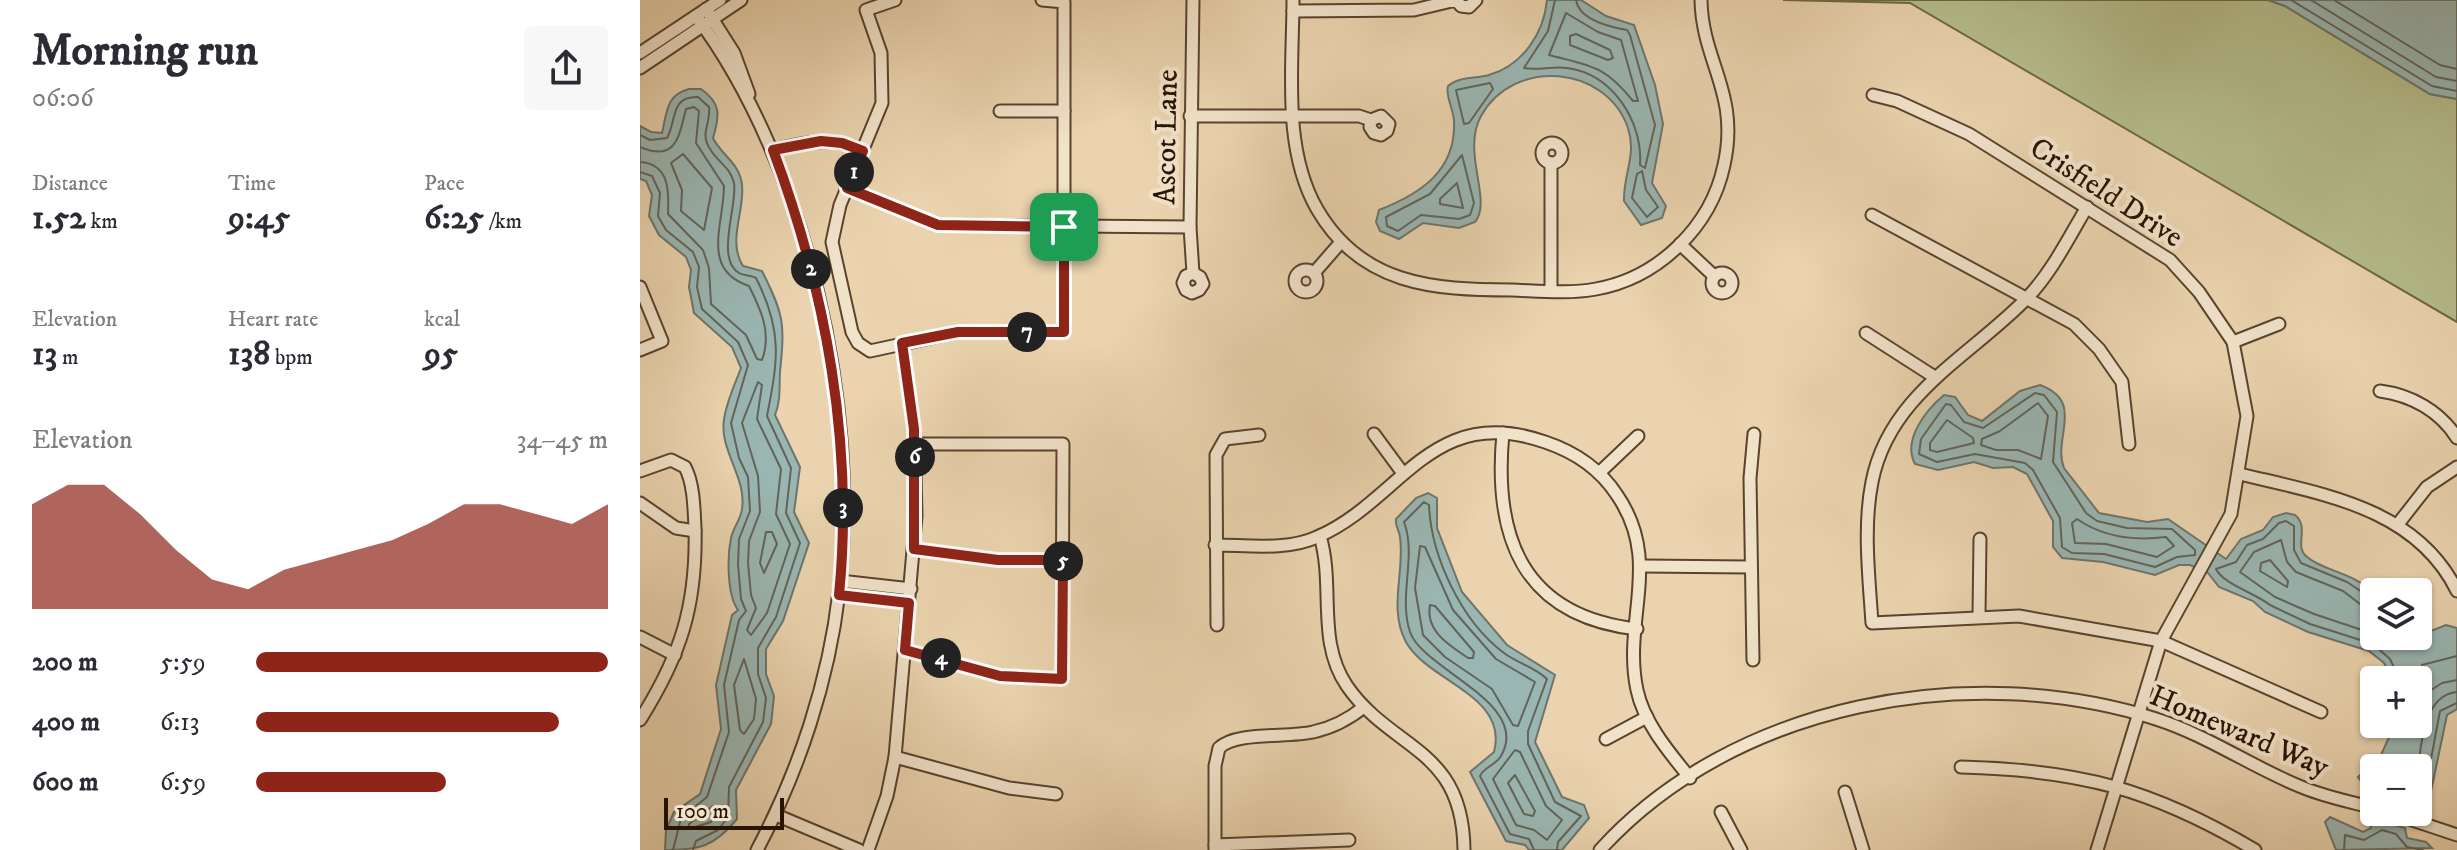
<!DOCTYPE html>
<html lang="en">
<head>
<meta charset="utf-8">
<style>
	body { margin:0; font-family:"IM FELL DW Pica",serif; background:#f7f7f7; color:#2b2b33; height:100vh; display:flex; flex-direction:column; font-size:30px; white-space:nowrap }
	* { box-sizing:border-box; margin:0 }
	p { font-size:26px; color:#7c7c81 }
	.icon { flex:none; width:44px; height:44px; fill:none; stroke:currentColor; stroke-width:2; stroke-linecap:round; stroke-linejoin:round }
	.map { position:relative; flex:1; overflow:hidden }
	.side { display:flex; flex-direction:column; background:#fff; width:640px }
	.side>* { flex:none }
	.tools { position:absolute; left:1720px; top:578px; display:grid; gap:16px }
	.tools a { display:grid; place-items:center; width:72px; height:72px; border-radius:8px; background:#fff; box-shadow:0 2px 6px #0004; font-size:40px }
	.scale { position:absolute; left:24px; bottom:20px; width:120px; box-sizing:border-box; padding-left:8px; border:4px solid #291302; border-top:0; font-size:22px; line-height:28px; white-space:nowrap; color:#291302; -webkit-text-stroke:6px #f1e2ca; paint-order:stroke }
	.pin { position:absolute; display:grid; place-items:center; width:68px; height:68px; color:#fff; margin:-34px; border-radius:16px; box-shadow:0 4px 12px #0006 }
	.km { position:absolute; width:40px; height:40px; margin:-20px; border-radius:50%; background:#222; color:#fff; font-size:22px; line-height:40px; text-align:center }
	.round { display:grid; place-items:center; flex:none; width:84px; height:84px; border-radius:8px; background:#f7f7f7 }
	.head { display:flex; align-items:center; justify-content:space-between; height:136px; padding:0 32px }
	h1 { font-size:44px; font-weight:800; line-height:60px }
	.figures { display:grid; grid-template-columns:repeat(3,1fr); gap:12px; height:136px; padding:8px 32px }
	.figures div { display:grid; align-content:center }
	.figures b { font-size:34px; font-weight:800 }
	.figures small { font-size:22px; font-weight:400 }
	.figures p { font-size:22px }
	.chart { height:224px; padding:16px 32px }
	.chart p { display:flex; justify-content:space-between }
	.chart svg { width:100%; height:144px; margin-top:8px; fill:#8f2418; opacity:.7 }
	ul { padding:0 32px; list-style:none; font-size:26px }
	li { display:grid; grid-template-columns:128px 96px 1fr; align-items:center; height:60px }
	li i { height:20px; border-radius:10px; background:#8f2418 }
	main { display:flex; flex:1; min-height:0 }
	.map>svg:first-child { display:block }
	.green { fill:#b5bc8b; stroke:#6f6846; stroke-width:2 }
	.water { fill:#9ab6b2; stroke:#6d756c; stroke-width:2 }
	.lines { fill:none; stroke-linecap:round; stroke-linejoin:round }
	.shore { stroke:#62645a; stroke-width:2 }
	.minor-casing { stroke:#59432d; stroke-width:15 }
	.minor { stroke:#f1e2ca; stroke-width:11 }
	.route-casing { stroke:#fff; stroke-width:16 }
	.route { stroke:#8f2418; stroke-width:10 }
	.labels { text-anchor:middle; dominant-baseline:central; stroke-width:8; stroke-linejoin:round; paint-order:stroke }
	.street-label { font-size:30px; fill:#291302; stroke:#f1e2ca }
</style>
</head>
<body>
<main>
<section class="side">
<div class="head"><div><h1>Morning run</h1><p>06:06</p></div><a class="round"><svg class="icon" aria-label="share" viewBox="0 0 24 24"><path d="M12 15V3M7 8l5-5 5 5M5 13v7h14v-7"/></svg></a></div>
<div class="figures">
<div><p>Distance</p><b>1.52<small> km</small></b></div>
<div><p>Time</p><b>9:45</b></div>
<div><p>Pace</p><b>6:25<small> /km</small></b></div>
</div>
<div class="figures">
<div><p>Elevation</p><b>13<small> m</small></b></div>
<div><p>Heart rate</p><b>138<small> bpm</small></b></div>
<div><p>kcal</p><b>95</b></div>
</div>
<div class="chart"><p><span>Elevation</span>34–45 m</p>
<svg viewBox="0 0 160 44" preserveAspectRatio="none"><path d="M0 44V12L10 6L20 6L30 15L40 26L50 35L60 38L70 32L80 29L90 26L100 23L110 18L120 12L130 12L140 15L150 18L160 12V44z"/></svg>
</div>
<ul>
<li><b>200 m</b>5:59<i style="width:100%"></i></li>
<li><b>400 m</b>6:13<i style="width:86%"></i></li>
<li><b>600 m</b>6:59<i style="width:54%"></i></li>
</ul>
</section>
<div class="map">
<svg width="1817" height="850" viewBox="0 0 1817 850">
	<rect width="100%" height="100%" fill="#ead3ae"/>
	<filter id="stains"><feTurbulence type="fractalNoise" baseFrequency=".0025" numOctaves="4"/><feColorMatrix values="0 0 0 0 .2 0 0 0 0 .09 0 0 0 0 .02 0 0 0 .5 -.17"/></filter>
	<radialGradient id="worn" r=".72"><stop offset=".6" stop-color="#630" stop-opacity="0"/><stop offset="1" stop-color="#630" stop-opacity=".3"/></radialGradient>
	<path class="green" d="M1143 0H1628L1645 6 1790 94 1817 99V322L1270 3Z"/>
	<g class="water">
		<path d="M907 0H941L966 16 994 25 1015 85 1023 124 1012 183 1026 206 1022 218 1001 225 984 201C983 175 997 155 988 128 966 65 874 57 841 116 821 152 853 201 835 222L819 228 783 223 759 239 740 231 736 222 739 210C780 194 816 171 814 122 814 109 805 97 808 86 819 76 835 79 849 75 883 65 904 33 907 0Z"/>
		<path d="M1628 0H1817V99L1790 94 1645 6Z"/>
		<path d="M49 89H61C81 103 80 115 73 138 81 155 100 163 102 185 105 211 87 241 103 266L122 271C144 315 145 323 140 372 139 388 141 400 135 415L160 467 154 512 169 543 143 621 126 649V674L134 696 131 724 96 790 97 819C74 847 59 850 25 850L26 830 34 812 60 794 81 729 76 685 92 615 98 610C87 595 87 557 91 538 93 528 101 519 102 509 107 478 79 450 84 420 86 403 95 384 101 368L92 347 54 313 49 287 51 270 46 257 19 235 9 216 12 195 6 181 0 179V126L11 132 22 133C27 112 26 95 49 89Z"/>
		<path d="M1400 385C1446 402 1412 438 1424 468L1459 513 1507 522 1528 519 1586 559 1601 539 1623 530 1633 517 1646 513 1655 515C1670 527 1654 546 1666 556 1682 571 1713 572 1734 593V636H1778L1806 625 1817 628V709L1807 715 1790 796 1778 800V768H1734V798L1718 777 1741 755 1755 724H1778V680H1753L1744 663 1729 651 1668 632 1625 612 1613 601 1579 587 1568 573 1550 565H1539L1515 575 1463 562 1422 558 1413 547V521L1387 474 1373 467 1353 468 1334 462 1298 470 1275 464C1262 440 1286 410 1304 395L1315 397 1328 415 1342 421 1380 391Z"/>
		<path d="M788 493 797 498V528L822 592 867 645 915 675 895 742 922 797 944 805 949 818 922 850H889L885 845 866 841 830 772 854 752C869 695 788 682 766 642 748 609 765 571 760 537 759 529 755 527 756 519L776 498Z"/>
		<path d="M1690 817 1723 832 1731 828 1730 818 1765 828 1767 838 1786 842 1792 848 1696 850 1685 822Z"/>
	</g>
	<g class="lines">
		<g class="shore">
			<path d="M915 0 908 31 884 68C895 71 913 66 927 68 973 74 1003 122 1000 165L1005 168 1015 125 990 35 987 30C970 27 939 20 936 0"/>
			<path d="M1651 0 1792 86 1817 91"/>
			<path d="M1671 0 1796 77 1817 81"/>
			<path d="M1694 0 1800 65 1817 69"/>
			<path d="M926 13 958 32 981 40 998 101H993C964 65 951 66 909 55Z"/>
			<path d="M936 34 970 50 973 58 968 60 930 45V36Z"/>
			<path d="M850 83 853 89 829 123 824 124 816 90Z"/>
			<path d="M0 135 10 140 27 138C37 120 30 96 58 97L69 107C71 120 62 132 67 143 73 160 90 165 94 183 98 204 75 259 99 273 104 276 111 275 116 278 143 331 138 360 127 416L151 468 146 513 160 543 136 617 118 648V674L126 698 123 722 89 787 88 817 78 830 56 841 53 850"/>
			<path d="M0 147C37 163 39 135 46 109L54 107 59 111 56 143 84 186C84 224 60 270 109 286 121 310 132 333 122 360L117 359 106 335 71 304 69 268 63 250 28 214C29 192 30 164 0 162"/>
			<path d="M43 154 72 188 64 230 41 211 42 190 31 163Z"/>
			<path d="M822 155 834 203 830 215 819 219 781 215 758 231 747 226 746 217 790 194Z"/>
			<path d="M1002 171 1006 190 1018 207 1007 217 992 198 997 174Z"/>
			<path d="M0 172 12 176 20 193 18 216 26 230 53 252 59 267 57 287 62 309 98 342 108 365 91 423 99 458 108 477 110 511 99 539 98 564 101 599 106 611 99 620 84 685 89 732 67 797 41 818 33 850"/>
			<path d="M817 183 823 208 800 204V199Z"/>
			<path d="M118 382 122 385 117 419 141 469 136 514 150 544 127 613 111 635 107 630 116 608 111 595 108 563 109 541 120 512 118 476 102 423Z"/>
			<path d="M1395 393 1404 395 1417 412 1413 462 1446 513 1457 521 1487 528 1532 529 1555 550V555L1537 557 1515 567 1464 554 1432 553 1422 547 1420 518 1393 470 1385 463 1335 454 1297 462 1279 454 1281 439 1306 404 1311 405 1324 422 1343 428Z"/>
			<path d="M1398 403 1408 416 1401 459 1378 450H1356L1341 445 1342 439 1360 431Z"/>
			<path d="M1307 420 1333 438 1334 443 1297 452 1290 450V443Z"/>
			<path d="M1437 519C1463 537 1495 541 1526 537L1534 546 1517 557 1466 544 1435 543 1432 523Z"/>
			<path d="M126 532H132L137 544 124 573 120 563Z"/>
			<path d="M780 546 785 547 813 610 856 659 895 682 878 726 873 725 852 689 805 657 783 635 775 588Z"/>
			<path d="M1630 560 1648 581 1647 587 1620 571 1621 563Z"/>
			<path d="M1734 600 1707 582 1661 563 1654 550V526L1646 521 1639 523 1623 539 1607 545 1596 562 1576 569C1583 584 1615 593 1630 605L1670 624 1733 644 1750 659 1760 680"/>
			<path d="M790 605 795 606 834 652 833 658H828C809 645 785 631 790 605Z"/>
			<path d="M1734 610 1724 607 1703 591 1656 572 1647 562 1641 540 1614 552 1600 572 1635 597 1674 614 1734 634"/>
			<path d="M1817 656 1782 665 1780 691 1785 694 1802 683 1817 680"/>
			<path d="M104 659 116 699 114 719 104 734 100 730 94 685Z"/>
			<path d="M875 750 880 752 906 806 922 820 907 840 894 830 876 825 853 779Z"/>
			<path d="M1778 770C1781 743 1784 695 1817 692"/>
			<path d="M875 775 895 811 893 816 884 814 868 783Z"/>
			<path d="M1778 791 1786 786 1800 711 1817 703"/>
			<path d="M73 806 79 812 71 822 49 829V824Z"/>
			<path d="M894 850 889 839 870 834 840 776C844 767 856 765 861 756 892 703 783 670 770 632 758 596 777 556 764 522L784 502 789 505C791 556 821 621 864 653 877 663 895 667 907 679L888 731V744L915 802 941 816 918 842 917 850"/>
			<path d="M1704 850 1705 835 1724 840 1742 830 1756 834 1767 847 1783 850"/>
		</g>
		<g class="minor-casing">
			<g id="minor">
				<path d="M255 0 226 10 241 53 242 103 200 205 192 242 212 332 218 343 230 351 318 332H424V2L402 0"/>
				<path d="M553 0 550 227 553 273 560 277 563 284 559 290 552 293 546 290 543 283 546 276 553 273"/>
				<path d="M653 0C653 67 642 148 677 209 721 285 793 290 872 290 899 291 929 294 956 289 1018 278 1071 227 1084 165 1100 93 1062 62 1061 0"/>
				<path d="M66 9 94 53 109 94"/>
				<path d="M653 11 774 10 816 0 821 6 829 7 836 0"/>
				<path d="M56 16C167 164 221 409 199 592 189 680 159 771 117 850"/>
				<path d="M0 53 80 0"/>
				<path d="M0 68 101 0"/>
				<path d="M1233 95 1257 101 1329 134 1530 260 1559 292 1593 342 1607 416 1591 514 1521 641 1457 850"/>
				<path d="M360 111H424"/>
				<path d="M550 116H719L731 120 741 116 749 124 747 131 741 135 734 133 730 127 731 120"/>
				<circle cx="912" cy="153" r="10"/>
				<path d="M133 150C164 142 193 136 223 151"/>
				<path d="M911 163V291"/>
				<path d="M207 188 298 225 550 227"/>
				<path d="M1447 207C1429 237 1412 272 1387 298 1331 356 1249 394 1232 482 1223 527 1229 577 1232 623L1379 616 1521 641 1681 712"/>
				<path d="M1232 215 1434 324 1459 349 1482 382 1489 444"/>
				<path d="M1040 244 1074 276"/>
				<circle cx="666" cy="281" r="11"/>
				<circle cx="1082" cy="283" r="10"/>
				<path d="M674 273 701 242"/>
				<path d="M0 287 22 341 0 350"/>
				<path d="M1226 333 1293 376"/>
				<path d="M1593 342 1639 324"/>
				<path d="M1740 391C1771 395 1800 411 1817 438"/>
				<path d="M863 433C853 537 882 616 997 629"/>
				<path d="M734 434 762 472"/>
				<path d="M0 471 31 460 45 467C54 484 54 509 55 528 57 605 41 655 0 720"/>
				<path d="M959 473 998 436"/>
				<path d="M1600 474C1681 494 1776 507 1817 591"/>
				<path d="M0 503 36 528 55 531"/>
				<path d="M1758 524 1787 487 1817 467"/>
				<path d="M680 536C695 586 676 641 707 686 752 751 823 747 824 850"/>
				<path d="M575 545C607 545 647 551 677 537 761 501 791 402 905 442 935 452 960 469 977 495 1023 562 982 620 997 690 1004 723 1029 752 1050 778"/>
				<path d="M274 549 358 560H423"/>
				<path d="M1002 566 1109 567"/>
				<path d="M200 581 271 589"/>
				<path d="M199 595 269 603"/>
				<path d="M1339 615 1340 539"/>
				<path d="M577 625 576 455 585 439 619 435"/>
				<path d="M0 637 35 655"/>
				<path d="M265 650 360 676 422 679 423 444H274"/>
				<path d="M1113 660 1110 478 1114 434"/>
				<path d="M966 739 1007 717"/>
				<path d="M255 757 369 788 416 794"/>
				<path d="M1321 767C1440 770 1512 789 1615 850"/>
				<path d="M1205 792 1223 850"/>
				<path d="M1081 812 1101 850"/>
				<path d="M1748 812 1817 835"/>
				<path d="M136 815 219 850"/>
				<path d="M575 845 709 840"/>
				<path d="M228 850 247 796 255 757 276 516 274 429 262 343"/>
				<path d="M575 850V766L579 748C596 731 648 738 673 732 692 728 709 719 724 707"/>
				<path d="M960 850C1094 702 1331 660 1516 719 1569 736 1613 768 1664 788 1686 797 1711 802 1734 808"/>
			</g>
		</g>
		<use href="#minor" class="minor"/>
	</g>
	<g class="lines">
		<g class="route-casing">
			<path id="route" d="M181 141 202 143 223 151 207 188 298 225 424 227V332H318L262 343 274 429V549L358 560H423L422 679 360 676 265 650 269 603 199 595C214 444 186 291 133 150Z"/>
		</g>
		<use href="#route" class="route"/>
	</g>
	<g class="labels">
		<g class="street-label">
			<text transform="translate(527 137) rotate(-89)">Ascot Lane</text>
			<text transform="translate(1466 193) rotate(33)">Crisfield Drive</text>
			<text transform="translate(1599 732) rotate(23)">Homeward Way</text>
		</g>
	</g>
	<rect width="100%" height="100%" filter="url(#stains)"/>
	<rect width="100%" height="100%" fill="url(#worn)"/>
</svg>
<div class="tools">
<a><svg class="icon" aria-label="layers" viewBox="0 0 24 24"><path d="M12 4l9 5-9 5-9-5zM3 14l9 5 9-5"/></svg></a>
<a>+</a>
<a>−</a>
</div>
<div class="scale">100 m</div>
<div class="pin" style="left:424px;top:227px;background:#1e9e55"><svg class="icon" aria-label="arrive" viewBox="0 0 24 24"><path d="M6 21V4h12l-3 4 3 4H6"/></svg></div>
<b class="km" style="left:214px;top:172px">1</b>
<b class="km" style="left:171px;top:269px">2</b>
<b class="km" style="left:203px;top:508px">3</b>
<b class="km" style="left:301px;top:658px">4</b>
<b class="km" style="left:423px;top:561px">5</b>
<b class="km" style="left:275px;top:457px">6</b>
<b class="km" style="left:387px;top:332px">7</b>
</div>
</main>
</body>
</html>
